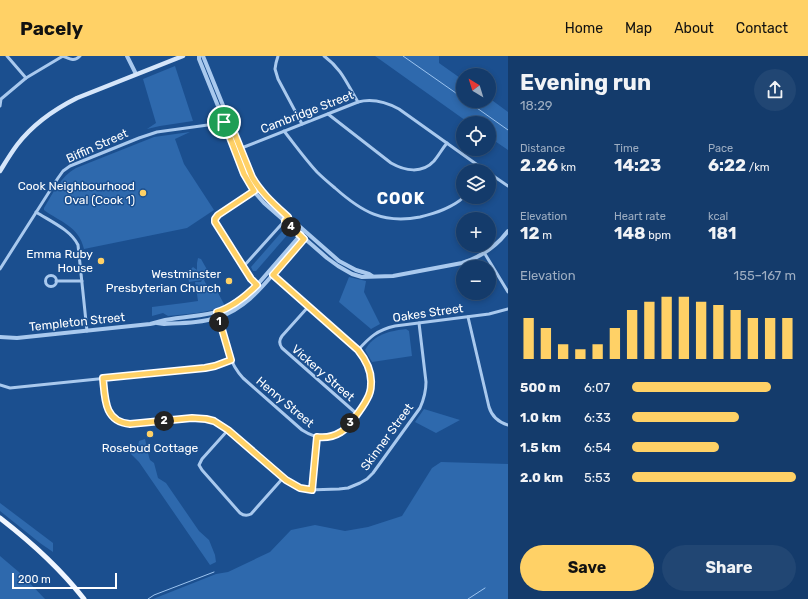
<!DOCTYPE html>
<html lang="en">
<head>
<meta charset="utf-8">
<style>
	body { margin:0; font-family:Rubik,sans-serif; background:#214673; color:#f1f3f6; height:100vh; display:flex; flex-direction:column; font-size:15px; white-space:nowrap }
	* { box-sizing:border-box; margin:0 }
	p { font-size:13px; color:#9dadc1 }
	.icon { flex:none; width:22px; height:22px; fill:none; stroke:currentColor; stroke-width:2; stroke-linecap:round; stroke-linejoin:round }
	.map { position:relative; flex:1; overflow:hidden }
	.sheet { display:flex; flex-direction:column; background:#143b6b; width:300px }
	.sheet>* { flex:none }
	.needle { width:26px; rotate:322deg }
	.fabs { position:absolute; left:456px; top:12px; display:grid; gap:8px }
	.fabs a { display:grid; place-items:center; width:40px; height:40px; border-radius:50%; background:#143b6b; box-shadow:0 2px 6px #0003,0 0 0 1px #33557e; font-size:20px }
	.scale { position:absolute; left:12px; bottom:10px; width:105px; box-sizing:border-box; padding-left:4px; border:2px solid #fff; border-top:0; font-size:11px; line-height:14px; white-space:nowrap; color:#fff; -webkit-text-stroke:3px #1b4f8f; paint-order:stroke }
	.pin { position:absolute; display:grid; place-items:center; width:34px; height:34px; color:#fff; margin:-17px; border:2px solid #fff; border-radius:50%; box-shadow:0 1px 4px #0007 }
	.km { position:absolute; width:20px; height:20px; margin:-10px; border-radius:50%; background:#222; color:#fff; font-size:11px; line-height:20px; text-align:center }
	.round { display:grid; place-items:center; flex:none; width:42px; height:42px; border-radius:21px; background:#214673 }
	.headline { display:flex; align-items:center; justify-content:space-between; height:68px; padding:0 12px }
	h1 { font-size:22px; font-weight:700; line-height:30px }
	.figures { display:grid; grid-template-columns:repeat(3,1fr); gap:6px; height:68px; padding:4px 12px }
	.figures div { display:grid; align-content:center }
	.figures b { font-size:17px; font-weight:700 }
	.figures small { font-size:11px; font-weight:400 }
	.figures p { font-size:11px }
	.chart { height:112px; padding:8px 12px }
	.chart p { display:flex; justify-content:space-between }
	.chart svg { width:100%; height:72px; margin-top:4px; stroke:#ffd166; stroke-width:6 }
	.button { display:flex; gap:8px; margin-top:auto; padding:8px 12px }
	.button a { flex:1; height:46px; border-radius:24px; background:#ffd166; color:#111; font-size:16px; font-weight:700; line-height:46px; text-align:center }
	.button a+a { background:#214673; color:#f1f3f6 }
	ul { padding:0 12px; list-style:none; font-size:13px }
	li { display:grid; grid-template-columns:64px 48px 1fr; align-items:center; height:30px }
	li i { height:10px; border-radius:5px; background:#ffd166 }
	header { display:flex; align-items:center; gap:24px; box-sizing:border-box; height:56px; padding:0 20px; background:#ffd166; color:#111 }
	header strong { font-size:19px }
	nav { display:flex; gap:22px; margin-inline-start:auto; font-size:14px }
	main { display:flex; flex:1; min-height:0 }
	.map>svg:first-child { display:block }
	.green { fill:#2e69ad }
	.lines { fill:none; stroke-linecap:round; stroke-linejoin:round }
	.stream { stroke:#9cc4f0; stroke-width:1 }
	.minor { stroke:#a9c9ee; stroke-width:3 }
	.tertiary { stroke:#a9c9ee; stroke-width:4 }
	.secondary { stroke:#d6e6fa; stroke-width:4.5 }
	.primary { stroke:#f0f6ff; stroke-width:5 }
	.route-casing { stroke:#fff; stroke-width:8 }
	.route { stroke:#ffd166; stroke-width:5 }
	.poi-dot { fill:#ffd166; stroke:#1b4f8f; stroke-width:1.5 }
	.labels { text-anchor:middle; dominant-baseline:central; stroke-width:3; stroke-linejoin:round; paint-order:stroke }
	.street-label { font-size:12px; fill:#fff; stroke:#1b4f8f }
	.poi-label { font-size:12px; fill:#fff; stroke:#1b4f8f; text-anchor:end }
	.district-label { font-size:16px; font-weight:bold; letter-spacing:1px; fill:#fff; stroke:#1b4f8f }
</style>
</head>
<body>
<header>
<strong>Pacely</strong>
<nav><a>Home</a><a>Map</a><a>About</a><a>Contact</a></nav>
</header>
<main>
<div class="map">
<svg width="508" height="543" viewBox="0 0 508 543">
	<rect width="100%" height="100%" fill="#1b4f8f"/>
	<g class="green">
		<path d="M375 0H439V7L463 24V45H489V42L508 56V94L489 81V67H469Z"/>
		<path d="M175 10 193 65 160 70 147 73 156 67 143 23Z"/>
		<path d="M190 76 175 83 184 108 214 154 187 172 84 193C79 170 60 166 44 154V152C53 137 61 120 76 112L154 81Z"/>
		<path d="M286 171 289 175V177L256 215H253L251 211Z"/>
		<path d="M198 202 201 203 209 217 204 224 206 228 213 235 216 233 225 250C207 257 187 258 168 260L163 257 152 260V251L184 247 198 245 195 226H201L202 224 189 226 188 220 200 217 197 215 195 217 191 213 193 211 197 214V207Z"/>
		<path d="M349 221 366 225 364 236 380 268 371 273 339 246Z"/>
		<path d="M406 273 409 275 412 300 372 306 365 294C374 278 390 275 406 273Z"/>
		<path d="M424 353 460 364 436 377 415 366Z"/>
		<path d="M145 383 149 401 150 404 154 407 158 422 166 427 199 475 209 484 215 499 216 506 210 509 139 406 131 398 130 393 138 390 139 385Z"/>
		<path d="M441 406 508 408V543H153L216 518 228 516 270 496 291 474 315 469 345 475 368 471 402 460 432 412Z"/>
		<path d="M0 447 53 487V496L40 487 0 455Z"/>
		<path d="M0 500 20 517 45 543H0Z"/>
	</g>
	<g class="lines">
		<g class="stream">
			<path d="M403 0 463 42"/>
			<path d="M467 45 508 74"/>
			<path d="M148 543 154 539 214 516"/>
			<path d="M468 543 485 532"/>
		</g>
		<g class="minor">
			<path d="M7 0 26 22"/>
			<path d="M63 0C70 3 74 6 80 0"/>
			<path d="M278 0 276 7 275 13 278 23 302 68"/>
			<path d="M324 0C342 13 347 28 358 46"/>
			<path d="M0 50 1 43 26 22 63 0"/>
			<path d="M328 58 391 107C405 115 422 118 434 105 439 99 442 93 447 87"/>
			<path d="M284 75C295 89 305 103 317 116 322 121 329 127 335 132 362 156 383 168 420 161 436 157 452 152 464 141"/>
			<path d="M239 93 358 46C373 42 386 46 399 53L486 115"/>
			<path d="M489 117 508 130"/>
			<path d="M255 134 217 159 216 161 215 166 251 223 258 230"/>
			<path d="M36 156C50 165 71 174 78 189L87 275"/>
			<path d="M485 198 508 236"/>
			<path d="M243 211 288 161"/>
			<path d="M0 213 58 122 63 115 70 110 139 82 157 76 215 68 226 65"/>
			<circle cx="51" cy="225" r="5.5"/>
			<path d="M56 225H82"/>
			<path d="M308 251 282 280C279 284 279 288 282 292L357 358"/>
			<path d="M217 256C223 279 227 305 243 322L302 374C316 383 331 385 345 373 350 369 354 362 358 356 364 347 371 339 371 328 372 315 366 304 358 294L269 216"/>
			<path d="M468 261 489 351C492 361 498 366 508 369"/>
			<path d="M358 294C370 281 377 274 395 270L489 258 508 253"/>
			<path d="M103 322C105 342 104 366 130 368L192 362 207 363 214 365 228 374 286 425 293 429 308 434 339 433 348 432 360 427 367 423 373 417 420 352C424 343 426 335 426 326L419 267"/>
			<path d="M0 329 10 332 205 312 215 310 231 304"/>
			<path d="M228 374 202 403 199 409 202 414 240 457C244 460 247 460 251 458L283 422"/>
			<path d="M312 434 317 381"/>
		</g>
		<g class="tertiary">
			<path d="M127 0 136 18"/>
			<path d="M199 0V3L245 117 252 132 257 139 264 147 327 202 338 210 352 218 362 221 393 220 462 207C481 201 496 191 508 175"/>
			<path d="M203 0 252 121 258 132 266 141 339 205 356 214 369 218 372 220"/>
			<path d="M157 267 164 268C182 267 201 267 219 261 243 253 259 235 275 216 285 205 295 193 305 182"/>
			<path d="M0 281 17 282 150 268C156 267 160 265 165 264 202 257 220 263 251 236L304 175"/>
		</g>
		<path class="secondary" d="M0 115C5 107 11 97 17 89 33 68 55 53 77 42L183 0"/>
		<path class="primary" d="M0 462C31 486 60 512 84 543"/>
	</g>
	<g class="lines">
		<g class="route-casing">
			<path id="route" d="M229 64 252 121C261 137 275 149 288 161L285 165 304 183 273 219 358 294C366 304 372 315 371 328 371 333 370 338 367 343 363 351 348 372 341 376 333 381 325 382 317 381L312 434 300 432 286 424 228 374 214 365 206 363 192 362 130 368C104 366 105 342 103 322L205 312 215 310 231 304 217 256C233 251 245 241 257 229L251 223 215 166V163L218 159 254 135 244 118 224 66Z"/>
		</g>
		<use href="#route" class="route"/>
	</g>
	<g class="poi-dot">
		<circle cx="143" cy="137" r="4"/>
		<circle cx="101" cy="205" r="4"/>
		<circle cx="229" cy="225" r="4"/>
		<circle cx="150" cy="378" r="4"/>
	</g>
	<g class="labels">
		<g class="street-label">
			<text transform="translate(307 56) rotate(-21)">Cambridge Street</text>
			<text transform="translate(97 90) rotate(-24)">Biffin Street</text>
			<text transform="translate(428 257) rotate(-8)">Oakes Street</text>
			<text transform="translate(77 266) rotate(-6)">Templeton Street</text>
			<text transform="translate(323 317) rotate(41)">Vickery Street</text>
			<text transform="translate(285 346) rotate(40)">Henry Street</text>
			<text transform="translate(387 381) rotate(-54)">Skinner Street</text>
		</g>
		<g class="poi-label">
			<text x="135" y="130">Cook Neighbourhood<tspan x="135" dy="14">Oval (Cook 1)</tspan></text>
			<text x="93" y="198">Emma Ruby<tspan x="93" dy="14">House</tspan></text>
			<text x="221" y="218">Westminster<tspan x="221" dy="14">Presbyterian Church</tspan></text>
			<text x="150" y="392" text-anchor="middle">Rosebud Cottage</text>
		</g>
		<g class="district-label">
			<text x="401" y="142">COOK</text>
		</g>
	</g>
</svg>
<div class="fabs">
<a><svg class="needle" viewBox="-14 -14 28 28"><path d="M0-13l5 13h-10z" fill="#e53935"/><path d="M0 13l5-13h-10z" fill="#9dadc1"/></svg></a>
<a><svg class="icon" aria-label="locate" viewBox="0 0 24 24"><circle cx="12" cy="12" r="6"/><path d="M12 2v4M12 18v4M2 12h4M18 12h4"/></svg></a>
<a><svg class="icon" aria-label="layers" viewBox="0 0 24 24"><path d="M12 4l9 5-9 5-9-5zM3 14l9 5 9-5"/></svg></a>
<a>+</a>
<a>−</a>
</div>
<div class="scale">200 m</div>
<div class="pin" style="left:224px;top:66px;background:#1e9e55"><svg class="icon" aria-label="arrive" viewBox="0 0 24 24"><path d="M6 21V4h12l-3 4 3 4H6"/></svg></div>
<b class="km" style="left:219px;top:266px">1</b>
<b class="km" style="left:164px;top:365px">2</b>
<b class="km" style="left:350px;top:367px">3</b>
<b class="km" style="left:291px;top:171px">4</b>
</div>
<section class="sheet">
<div class="headline"><div><h1>Evening run</h1><p>18:29</p></div><a class="round"><svg class="icon" aria-label="share" viewBox="0 0 24 24"><path d="M12 15V3M7 8l5-5 5 5M5 13v7h14v-7"/></svg></a></div>
<div class="figures">
<div><p>Distance</p><b>2.26<small> km</small></b></div>
<div><p>Time</p><b>14:23</b></div>
<div><p>Pace</p><b>6:22<small> /km</small></b></div>
</div>
<div class="figures">
<div><p>Elevation</p><b>12<small> m</small></b></div>
<div><p>Heart rate</p><b>148<small> bpm</small></b></div>
<div><p>kcal</p><b>181</b></div>
</div>
<div class="chart"><p><span>Elevation</span>155–167 m</p>
<svg viewBox="0 0 160 44" preserveAspectRatio="none"><path d="M5 44V19M15 44V25M25 44V35M35 44V38M45 44V35M55 44V25M65 44V14M75 44V9M85 44V6M95 44V6M105 44V9M115 44V11M125 44V14M135 44V19M145 44V19M155 44V19"/></svg>
</div>
<ul>
<li><b>500 m</b>6:07<i style="width:85%"></i></li>
<li><b>1.0 km</b>6:33<i style="width:65%"></i></li>
<li><b>1.5 km</b>6:54<i style="width:53%"></i></li>
<li><b>2.0 km</b>5:53<i style="width:100%"></i></li>
</ul>
<div class="button"><a>Save</a><a>Share</a></div>
</section>
</main>
</body>
</html>
